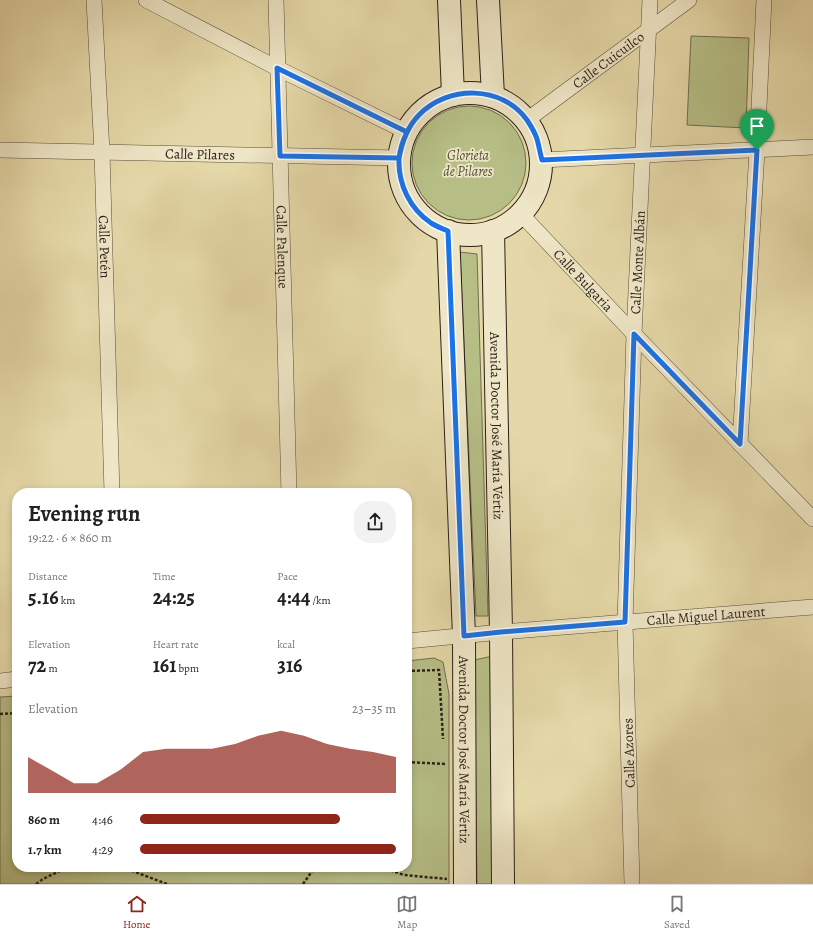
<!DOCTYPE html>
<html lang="en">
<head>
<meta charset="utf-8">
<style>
	body { margin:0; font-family:Alegreya,serif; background:#f2f2f2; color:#222; height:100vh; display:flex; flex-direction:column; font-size:15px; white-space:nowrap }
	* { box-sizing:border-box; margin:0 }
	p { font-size:13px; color:#767676 }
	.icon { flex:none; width:22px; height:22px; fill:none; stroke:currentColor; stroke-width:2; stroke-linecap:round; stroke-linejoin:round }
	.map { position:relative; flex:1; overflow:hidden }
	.details { position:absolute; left:12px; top:488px; width:400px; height:384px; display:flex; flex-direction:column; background:#fff; border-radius:16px; box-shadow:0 2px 6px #0003 }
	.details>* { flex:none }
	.pin { position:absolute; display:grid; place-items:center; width:34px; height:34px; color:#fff; margin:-41px -17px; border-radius:50% 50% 50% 0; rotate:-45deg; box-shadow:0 0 4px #0007 }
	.pin .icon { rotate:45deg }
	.round { display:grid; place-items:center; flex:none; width:42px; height:42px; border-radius:16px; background:#f2f2f2 }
	.summary { display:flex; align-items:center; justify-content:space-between; height:68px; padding:0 16px }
	h1 { font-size:22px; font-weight:600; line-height:30px }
	.stats { display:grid; grid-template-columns:repeat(3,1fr); gap:6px; height:68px; padding:4px 16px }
	.stats div { display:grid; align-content:center }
	.stats b { font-size:20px; font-weight:600 }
	.stats small { font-size:11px; font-weight:400 }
	.stats p { font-size:11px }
	.chart { height:112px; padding:8px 16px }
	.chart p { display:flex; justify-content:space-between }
	.chart svg { width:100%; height:72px; margin-top:4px; fill:#8f2418; opacity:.7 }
	ul { padding:0 16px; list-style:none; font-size:13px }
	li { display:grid; grid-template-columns:64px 48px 1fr; align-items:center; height:30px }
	li i { height:10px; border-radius:5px; background:#8f2418 }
	.menu { display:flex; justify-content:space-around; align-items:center; height:56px; border-top:1px solid #e0e0e0; background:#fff; font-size:11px; color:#767676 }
	.menu a { display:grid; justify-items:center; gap:2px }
	.menu .active { color:#8f2418 }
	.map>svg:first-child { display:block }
	.green { fill:#b6be86; stroke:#706e4f }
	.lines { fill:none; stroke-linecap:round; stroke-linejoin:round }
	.minor-casing { stroke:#594d3c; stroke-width:16 }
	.secondary-casing { stroke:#2a1f18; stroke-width:24 }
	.path { stroke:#2a1f18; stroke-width:2.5; stroke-dasharray:3 2; stroke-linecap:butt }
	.minor { stroke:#eee6c6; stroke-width:15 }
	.secondary { stroke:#eee6c6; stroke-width:22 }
	.route-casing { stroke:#fff; stroke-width:8 }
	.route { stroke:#1a73e8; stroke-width:5 }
	.labels { text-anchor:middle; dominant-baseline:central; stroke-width:3.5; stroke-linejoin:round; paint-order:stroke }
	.street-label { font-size:14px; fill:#2a1f18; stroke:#eee6c6 }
	.park-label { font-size:14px; font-style:italic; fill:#544f39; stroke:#eee6c6 }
</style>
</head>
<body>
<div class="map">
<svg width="813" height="884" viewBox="0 0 813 884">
	<rect width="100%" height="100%" fill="#e5d8a8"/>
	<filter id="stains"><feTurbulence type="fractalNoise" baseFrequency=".005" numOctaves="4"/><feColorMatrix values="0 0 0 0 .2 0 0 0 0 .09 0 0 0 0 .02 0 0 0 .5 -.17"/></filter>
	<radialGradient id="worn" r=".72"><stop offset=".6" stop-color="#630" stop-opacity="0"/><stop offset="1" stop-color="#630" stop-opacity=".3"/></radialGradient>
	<g class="green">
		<path d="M691 36 749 38 746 128 687 125Z"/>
		<circle cx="469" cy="163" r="57"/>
		<path d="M460 252 477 254 488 616H476Z"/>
		<path d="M493 656 494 884H477L474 660Z"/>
		<path d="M434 658 443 662 449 694V884H0V697L17 696V867H407V661Z"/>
	</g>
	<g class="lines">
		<g class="minor-casing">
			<g id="minor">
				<path id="s1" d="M94 0 102 152 112 493"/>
				<path d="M146 0 277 68 407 132"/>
				<path id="s2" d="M276 0 289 493"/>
				<path id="s3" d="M527 120 689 0"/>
				<path id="s4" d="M0 150 399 158"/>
				<path d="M541 160 813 147"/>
				<path id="s5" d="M521 214 634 334 813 519"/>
				<path d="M740 444 757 150 764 0"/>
				<path id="s6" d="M407 641 501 632 813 607"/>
				<path d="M0 681 17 679"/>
				<path id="s7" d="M632 884 625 622 634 334 650 0"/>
			</g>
		</g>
		<g class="secondary-casing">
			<g id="secondary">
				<path d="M449 0 453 95"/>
				<path d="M488 0 493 96"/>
				<circle cx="470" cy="164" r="71"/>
				<path id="s8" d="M448 231 464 636 465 884"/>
				<path id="s9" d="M493 231 501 632 503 884"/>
			</g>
		</g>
		<g class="path">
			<path d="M407 671 439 670 443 739"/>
			<path d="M0 714 17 713"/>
			<path d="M407 762 445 764V762"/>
			<path d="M122 867 167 884"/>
			<path d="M381 867 404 875 447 879"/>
			<path d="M36 884 43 879 68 867"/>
			<path d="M303 884 315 867"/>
		</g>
		<use href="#minor" class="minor"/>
		<use href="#secondary" class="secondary"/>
	</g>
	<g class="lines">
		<g class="route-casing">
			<path id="route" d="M757 150 542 160C540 153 539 146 537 139 535 133 531 126 527 120 502 85 448 85 419 115 407 127 402 142 399 158L280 156 277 68 407 132C403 140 400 149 399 159 398 184 410 209 431 223 436 226 443 229 448 231L464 636 501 632 625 622 634 334 740 444 757 150"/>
		</g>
		<use href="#route" class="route"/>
	</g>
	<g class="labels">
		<g class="street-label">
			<text stroke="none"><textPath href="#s3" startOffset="101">Calle Cuicuilco</textPath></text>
			<text stroke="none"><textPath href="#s4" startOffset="200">Calle Pilares</textPath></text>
			<text stroke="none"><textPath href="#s1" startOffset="247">Calle Petén</textPath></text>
			<text stroke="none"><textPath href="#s2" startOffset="247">Calle Palenque</textPath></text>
			<text stroke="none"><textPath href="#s7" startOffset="622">Calle Monte Albán</textPath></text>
			<text stroke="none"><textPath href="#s5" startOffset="91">Calle Bulgaria</textPath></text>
			<text stroke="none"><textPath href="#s9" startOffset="195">Avenida Doctor José María Vértiz</textPath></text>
			<text stroke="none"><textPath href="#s6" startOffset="300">Calle Miguel Laurent</textPath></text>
			<text stroke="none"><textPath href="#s8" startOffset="519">Avenida Doctor José María Vértiz</textPath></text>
			<text transform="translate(629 753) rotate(-92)">Calle Azores</text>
		</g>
		<g class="park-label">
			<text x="468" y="155">Glorieta<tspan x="468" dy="16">de Pilares</tspan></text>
		</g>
	</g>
	<rect width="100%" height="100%" filter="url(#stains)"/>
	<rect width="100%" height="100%" fill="url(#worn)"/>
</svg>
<div class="pin" style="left:757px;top:150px;background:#1e9e55"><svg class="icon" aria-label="arrive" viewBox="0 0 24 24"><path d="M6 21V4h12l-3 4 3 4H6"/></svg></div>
<section class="details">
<div class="summary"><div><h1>Evening run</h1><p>19:22 · 6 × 860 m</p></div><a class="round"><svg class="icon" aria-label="share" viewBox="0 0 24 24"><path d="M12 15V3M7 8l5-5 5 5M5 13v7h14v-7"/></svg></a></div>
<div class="stats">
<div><p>Distance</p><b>5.16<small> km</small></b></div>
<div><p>Time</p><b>24:25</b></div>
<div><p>Pace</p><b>4:44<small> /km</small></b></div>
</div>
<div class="stats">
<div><p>Elevation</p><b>72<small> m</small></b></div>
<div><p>Heart rate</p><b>161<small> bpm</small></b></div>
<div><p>kcal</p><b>316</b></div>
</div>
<div class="chart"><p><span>Elevation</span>23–35 m</p>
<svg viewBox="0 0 160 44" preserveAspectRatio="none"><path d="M0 44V22L10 30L20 38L30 38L40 30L50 19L60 17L70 17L80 17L90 14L100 9L110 6L120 9L130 14L140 17L150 19L160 22V44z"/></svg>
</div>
<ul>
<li><b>860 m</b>4:46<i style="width:78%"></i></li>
<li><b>1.7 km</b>4:29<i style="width:100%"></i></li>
</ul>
</section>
</div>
<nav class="menu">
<a class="active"><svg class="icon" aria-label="home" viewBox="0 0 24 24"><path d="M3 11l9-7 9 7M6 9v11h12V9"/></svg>Home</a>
<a><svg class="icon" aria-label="map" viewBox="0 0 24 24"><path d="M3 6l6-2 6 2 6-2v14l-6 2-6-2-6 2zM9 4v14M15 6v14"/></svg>Map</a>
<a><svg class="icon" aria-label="saved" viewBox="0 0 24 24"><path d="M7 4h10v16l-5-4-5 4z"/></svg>Saved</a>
</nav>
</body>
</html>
